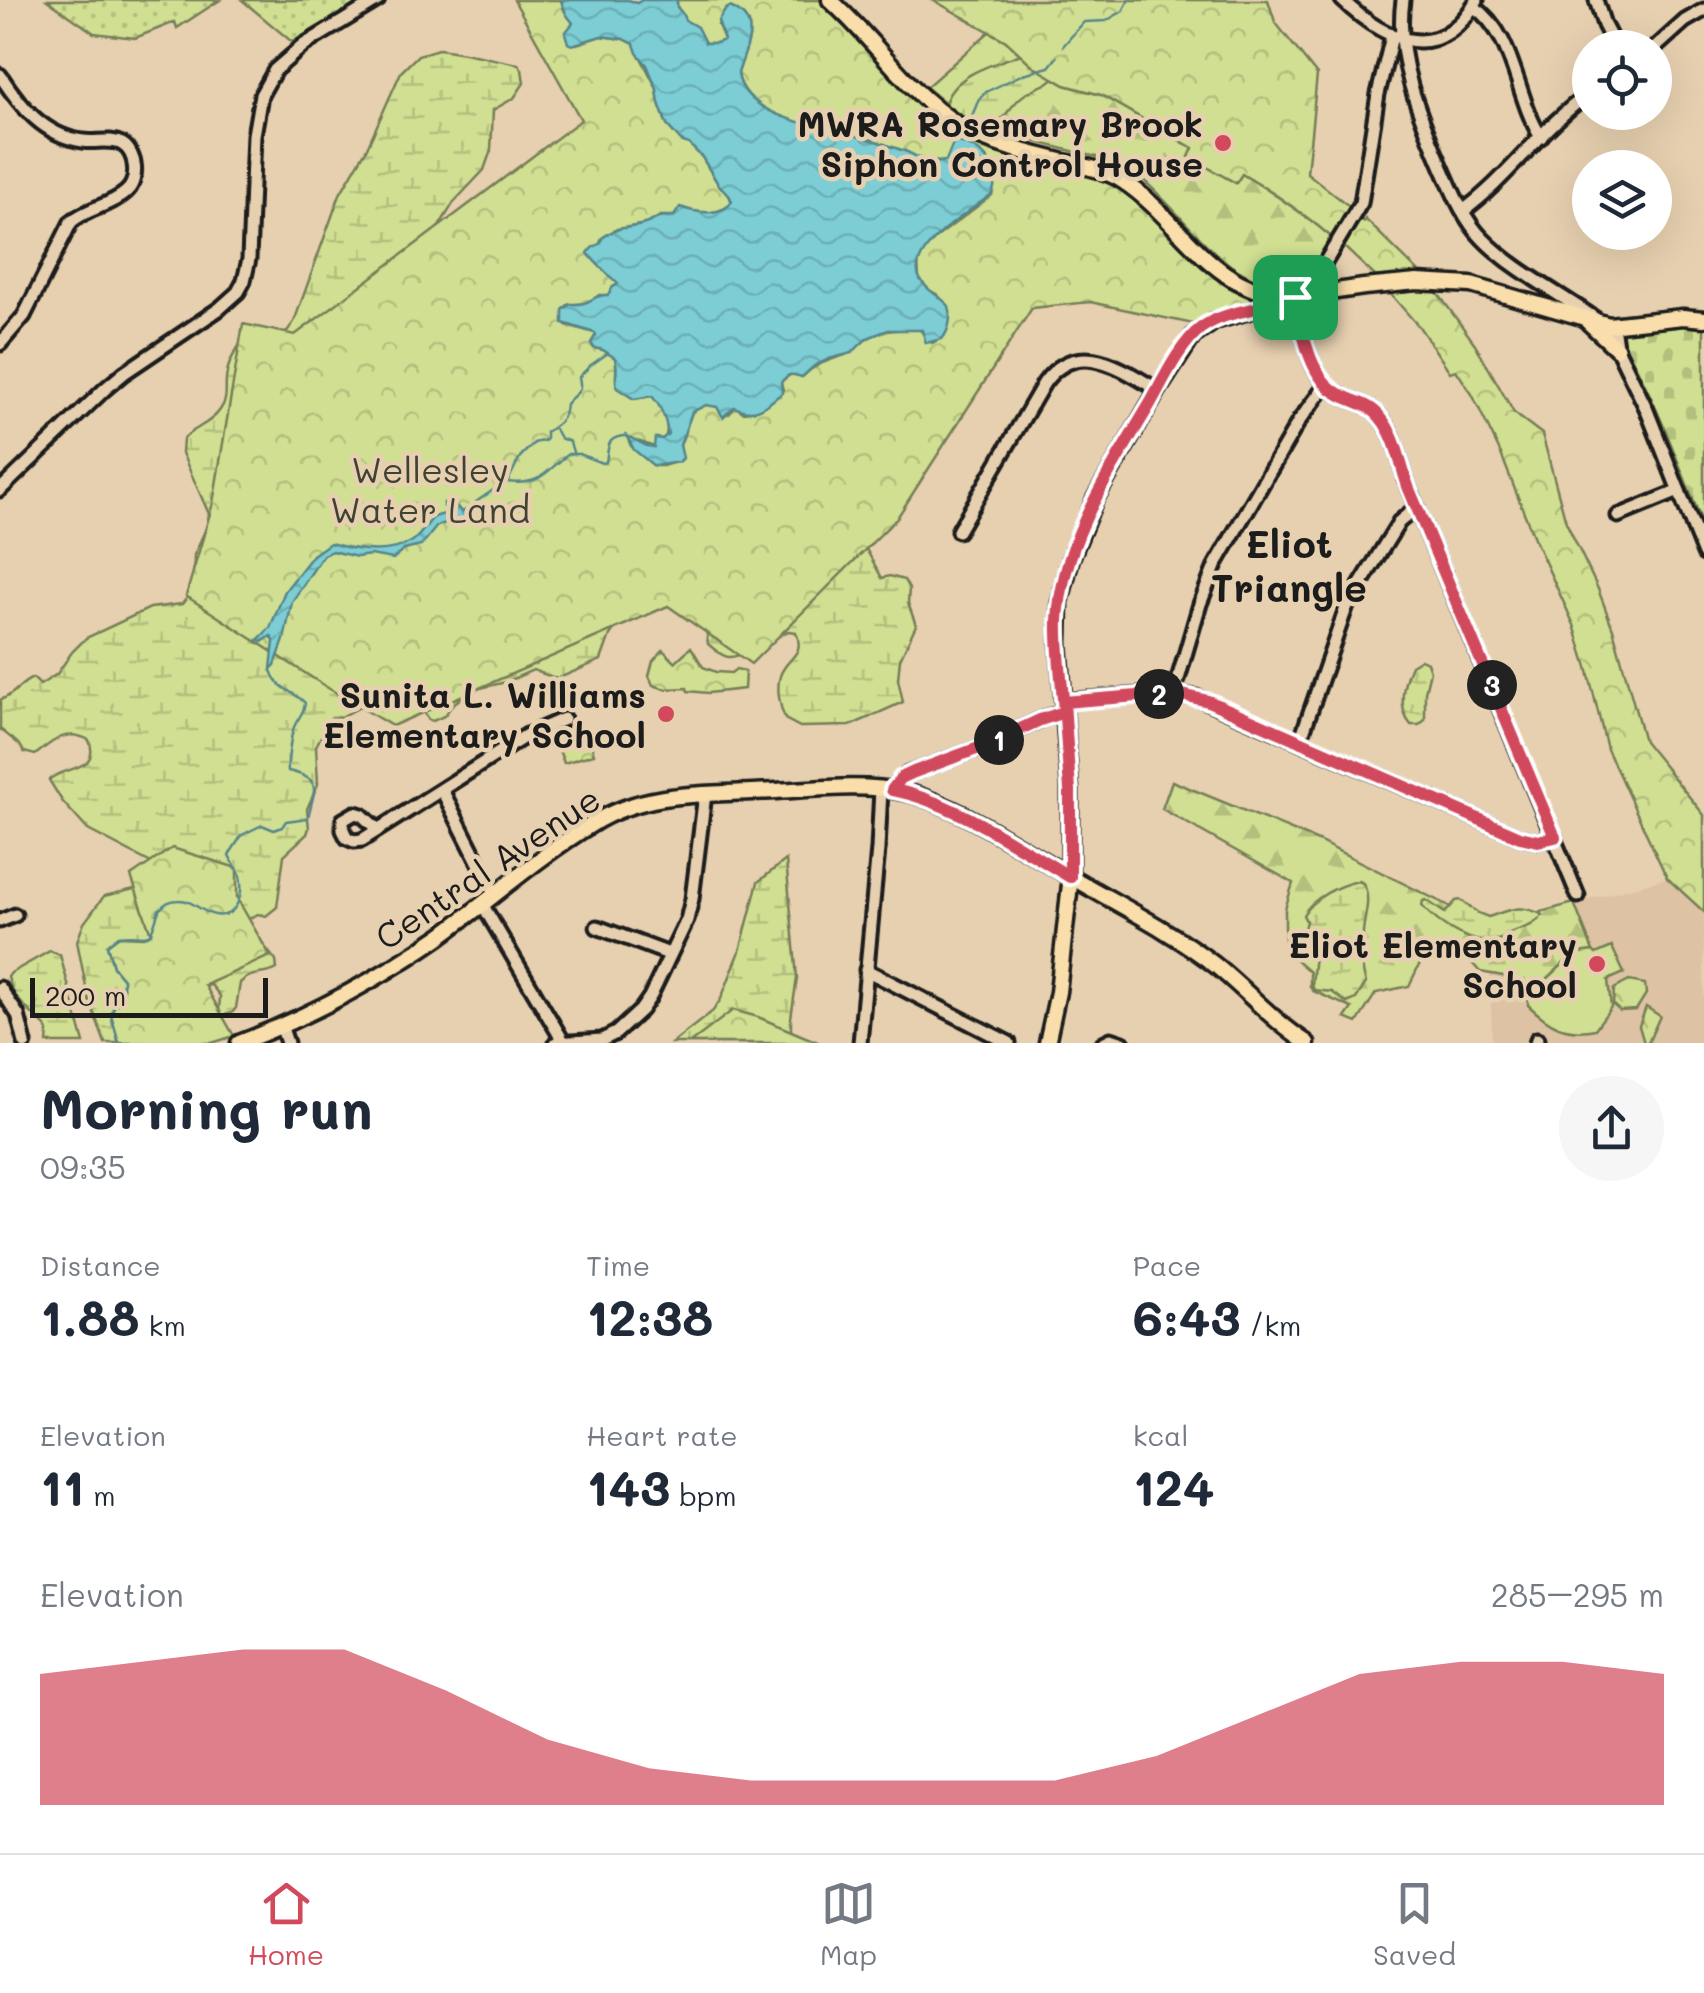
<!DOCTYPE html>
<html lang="en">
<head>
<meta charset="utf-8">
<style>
	body { margin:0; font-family:Mali,sans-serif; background:#f6f6f7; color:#1f2937; height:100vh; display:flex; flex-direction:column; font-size:38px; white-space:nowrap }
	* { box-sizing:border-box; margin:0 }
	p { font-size:32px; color:#747a83 }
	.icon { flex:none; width:55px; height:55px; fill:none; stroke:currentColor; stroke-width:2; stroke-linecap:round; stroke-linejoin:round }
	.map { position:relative; height:1043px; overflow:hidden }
	.side { display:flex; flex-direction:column; background:#fff; flex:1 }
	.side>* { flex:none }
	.buttons { position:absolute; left:1572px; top:30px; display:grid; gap:20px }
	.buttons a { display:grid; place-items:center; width:100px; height:100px; border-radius:50%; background:#fff; box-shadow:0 10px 40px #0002; font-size:50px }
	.scale { position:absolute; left:30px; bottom:25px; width:238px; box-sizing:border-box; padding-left:10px; border:5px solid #1c1c1c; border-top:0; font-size:28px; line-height:35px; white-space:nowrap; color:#1c1c1c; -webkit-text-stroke:8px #e7d0b0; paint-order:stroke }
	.pin { position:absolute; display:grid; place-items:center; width:85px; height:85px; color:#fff; margin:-42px; border-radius:20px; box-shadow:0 5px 15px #0006 }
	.km { position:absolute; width:50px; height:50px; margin:-25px; border-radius:50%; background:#222; color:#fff; font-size:28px; line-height:50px; text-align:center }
	.round { display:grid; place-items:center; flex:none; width:105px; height:105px; border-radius:52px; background:#f6f6f7 }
	.summary { display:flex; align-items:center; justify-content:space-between; height:170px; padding:0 40px }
	h1 { font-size:55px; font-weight:700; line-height:75px }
	.stats { display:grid; grid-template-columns:repeat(3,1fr); gap:15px; height:170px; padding:10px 40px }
	.stats div { display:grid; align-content:center }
	.stats b { font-size:50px; font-weight:700 }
	.stats small { font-size:28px; font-weight:400 }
	.stats p { font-size:28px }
	.chart { height:280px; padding:20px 40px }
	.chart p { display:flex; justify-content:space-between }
	.chart svg { width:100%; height:180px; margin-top:10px; fill:#d1495b; opacity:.7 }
	.tabs { display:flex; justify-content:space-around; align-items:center; height:140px; border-top:2px solid #e0e1e3; background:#fff; font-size:28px; color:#747a83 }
	.tabs a { display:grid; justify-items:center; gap:5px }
	.tabs .current { color:#d1495b }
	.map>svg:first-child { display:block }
	.built { fill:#dec2a4 }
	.grass { fill:url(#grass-dots); stroke:#767e57; stroke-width:2.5 }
	.forest { fill:url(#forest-firs); stroke:#767e57; stroke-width:2.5 }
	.wetland { fill:url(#wetland-marsh); stroke:#767e57; stroke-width:2.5 }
	.cemetery { fill:url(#cemetery-stones); stroke:#767e57; stroke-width:2.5 }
	.park { fill:url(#park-crowns); stroke:#767e57; stroke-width:2.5 }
	.pitch { fill:#d1df92; stroke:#767e57; stroke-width:2.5 }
	.water { fill:url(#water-waves); stroke:#56868a; stroke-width:2.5 }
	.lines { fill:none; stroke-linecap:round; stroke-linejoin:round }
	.stream { stroke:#56868a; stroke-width:2.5 }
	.minor-casing { stroke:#1c1c1c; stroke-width:19 }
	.major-casing { stroke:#1c1c1c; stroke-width:21 }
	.minor { stroke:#e7d0b0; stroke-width:11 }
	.major { stroke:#f9deab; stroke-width:14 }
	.route-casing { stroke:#fff; stroke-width:20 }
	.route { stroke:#d1495b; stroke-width:12 }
	.poi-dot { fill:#d1495b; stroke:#e7d0b0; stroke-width:4 }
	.labels { text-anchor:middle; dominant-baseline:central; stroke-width:9; stroke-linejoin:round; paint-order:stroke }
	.poi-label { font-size:35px; font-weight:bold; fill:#1c1c1c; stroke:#e7d0b0; text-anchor:end }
	.park-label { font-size:35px; fill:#404334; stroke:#e7d0b0 }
	.street-label { font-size:35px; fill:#1c1c1c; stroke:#e7d0b0 }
	.neighbourhood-label { font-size:38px; font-weight:bold; fill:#1c1c1c; stroke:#e7d0b0 }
</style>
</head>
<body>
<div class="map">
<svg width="1704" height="1043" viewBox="0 0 1704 1043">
	<defs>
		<pattern id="grass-dots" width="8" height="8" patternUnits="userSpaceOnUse" patternTransform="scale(2.5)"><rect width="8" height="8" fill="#d1df92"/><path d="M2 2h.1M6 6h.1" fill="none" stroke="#b3bf7d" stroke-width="1.8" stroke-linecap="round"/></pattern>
		<pattern id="forest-firs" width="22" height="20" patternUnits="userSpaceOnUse" patternTransform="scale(2.5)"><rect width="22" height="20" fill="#d1df92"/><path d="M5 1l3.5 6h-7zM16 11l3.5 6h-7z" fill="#b3bf7d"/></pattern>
		<pattern id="wetland-marsh" width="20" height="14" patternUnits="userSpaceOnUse" patternTransform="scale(2.5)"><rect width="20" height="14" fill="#d1df92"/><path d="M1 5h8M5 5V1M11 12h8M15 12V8" fill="none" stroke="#b3bf7d"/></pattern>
		<pattern id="cemetery-stones" width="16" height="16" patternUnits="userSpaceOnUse" patternTransform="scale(2.5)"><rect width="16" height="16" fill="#d1df92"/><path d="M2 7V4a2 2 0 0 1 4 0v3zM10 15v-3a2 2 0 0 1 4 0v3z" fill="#b3bf7d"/></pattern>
		<pattern id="park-crowns" width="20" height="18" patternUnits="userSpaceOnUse" patternTransform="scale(2.5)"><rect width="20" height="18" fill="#d1df92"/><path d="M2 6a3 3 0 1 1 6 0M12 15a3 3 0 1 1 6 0" fill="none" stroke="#b3bf7d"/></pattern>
		<pattern id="water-waves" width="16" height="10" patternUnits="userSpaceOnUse" patternTransform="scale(2.5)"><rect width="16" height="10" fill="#7ccdd4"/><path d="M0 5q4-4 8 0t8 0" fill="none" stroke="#6bafb5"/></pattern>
	</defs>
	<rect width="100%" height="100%" fill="#e7d0b0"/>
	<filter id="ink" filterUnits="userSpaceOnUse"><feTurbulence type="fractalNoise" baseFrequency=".01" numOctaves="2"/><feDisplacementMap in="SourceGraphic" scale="20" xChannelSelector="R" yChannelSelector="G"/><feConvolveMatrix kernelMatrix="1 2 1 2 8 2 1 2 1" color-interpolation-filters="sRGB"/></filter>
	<g filter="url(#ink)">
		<path class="built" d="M1704 852V1043H1558L1540 1039 1533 1043H1492L1489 926 1667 878Z"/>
		<g class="grass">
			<path d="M47 0H220L177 28 175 22 135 38 94 33Z"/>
			<path d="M242 0H362L292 42Z"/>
		</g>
		<g class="forest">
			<path d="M989 32 1006 41 1034 67 1065 85 1101 95 1194 149 1190 157 1236 183 1242 174C1275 194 1306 215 1335 240L1307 284C1297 289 1289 288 1278 286 1214 274 1184 211 1136 174 1115 159 1088 155 1064 149 1012 136 966 123 926 87Z"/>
			<path d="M1172 781 1318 841 1489 926 1574 903 1593 951 1574 954 1528 997 1503 976 1480 972 1467 957H1423L1409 986 1376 993 1357 1023 1345 1018 1352 1008 1313 991 1310 987V972L1285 950V909L1293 883 1162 809Z"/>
		</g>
		<g class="wetland">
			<path d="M438 49C465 52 491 59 518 64L522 69 524 83 514 98 493 110 491 150 484 170 454 202 437 230 657 89 730 206 592 249 866 549 882 578 890 576 904 580 909 589 908 603 916 625 900 659 898 679 903 702 850 726 800 727 785 719C780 707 776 689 780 676 786 657 806 656 796 632L788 631C776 638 742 658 728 657 721 656 714 649 708 644L706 628 804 550 618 624 610 635 601 660 557 679 533 670 506 682 472 690 453 704 444 716 433 721 429 720 414 701 362 706 341 717 331 718 316 746 318 784 307 809 309 828 307 834 284 855 277 907 266 916 258 914 249 919 247 924 276 961 277 969C263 977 253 970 240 983L236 1008 232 1013 221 1016 219 1012 220 996 211 985 195 988 162 1043H105L88 997 77 941 84 923 104 896 152 885 151 863 88 830 62 801 49 780C63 766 101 772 89 740 65 728 53 741 35 755L24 752 20 745 0 729V700C15 695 20 683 33 678L40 685 57 674 72 652 86 638 150 608 182 604 193 590 194 555 207 526 209 514 182 453 183 439C193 428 211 424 220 410 228 399 225 392 226 380 227 365 233 355 241 343L285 334 294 322 340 194 366 150 401 72 418 55Z"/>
			<path d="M1021 54 1057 74C1046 88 1037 85 1024 95 1013 102 1006 118 995 124 977 133 958 113 945 104 953 74 994 64 1021 54Z"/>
			<path d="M1421 659 1427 662 1430 671 1425 692V720L1419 725H1411C1397 709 1403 683 1411 665Z"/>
			<path d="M786 860 797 978 791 1018V1043H672L713 1011 721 999 740 951 758 882Z"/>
			<path d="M1358 881 1363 883C1372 900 1364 915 1363 933 1361 948 1361 969 1366 983L1356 999 1347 1003 1332 992 1314 990 1312 985 1315 954 1301 940 1306 921 1303 915C1312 898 1339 885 1358 881Z"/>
			<path d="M1426 900 1445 913 1456 901 1461 900 1478 913 1488 917C1510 910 1519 903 1543 915 1531 929 1522 927 1508 934 1505 935 1504 938 1501 939 1475 949 1439 925 1422 906L1423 901Z"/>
			<path d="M50 951 60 955 84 1043H47L48 1032 46 1027C31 1012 12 999 8 977L11 973Z"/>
		</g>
		<path class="cemetery" d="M1682 324 1704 326V527C1678 463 1655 396 1619 336L1622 333Z"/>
		<g class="park">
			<path d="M514 0H561L564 10 573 23 572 27 577 44 601 36 624 39 634 44 657 89 659 103 667 125 681 141 689 144 702 157 718 184 729 195 732 203C720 215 698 215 684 208L674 216H660L647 224 617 229 602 238 599 246 598 264 619 284 613 287 608 295H599L587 304H570C561 308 562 317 566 325L595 333 596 335 591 343 594 348 603 350 615 358C618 369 614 378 617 388L634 399 652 396C661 406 671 425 665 438L661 439 657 438 654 447 627 437 631 446 654 466H663L681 460 680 445 692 412 706 405H714L729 414 736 407 743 412C762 411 771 403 783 390L781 382C789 375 792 372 802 377 815 364 828 361 845 355 852 352 858 346 864 341 881 328 899 330 919 329L932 343C947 337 948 327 950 312L938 295 929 290 919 278 918 261 921 253 933 240 992 195C999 159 984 152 954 142L946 161C926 166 894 146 872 140 835 130 743 121 738 73L749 38V23L723 13 718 25 724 40 717 43H705C697 26 676 20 677 0H820L948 120 1112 175 1208 263 1266 299 1212 313 1193 324 1090 302 1032 308 897 518 751 664 668 606 392 726 328 688 186 596 213 503 243 324 295 335 581 120Z"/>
			<path d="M933 0H1268L1275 22 1317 75 1307 173 1354 210 1335 240C1306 215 1275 193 1242 174L1236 183 1189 157 1193 148 1101 95 1065 85 1034 67 1006 41Z"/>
			<path d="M1359 218 1364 222 1365 219 1423 276 1378 279 1341 244Z"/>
			<path d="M1434 288 1475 344 1514 413 1542 434 1566 522 1598 589 1613 629 1644 741 1704 815V912L1667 878 1607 749 1587 667 1574 625 1534 538 1501 454 1472 394 1456 370 1450 372 1420 328 1387 290Z"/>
			<path d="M691 647 703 667 716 672 731 673 736 669 745 671 744 689 708 693 688 691 687 688 665 689 653 685 649 676 653 661 663 650 675 662Z"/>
			<path d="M588 734 594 754 564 763 557 745Z"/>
			<path d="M172 848 237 868V898L270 956 205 985 234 1036 212 1043H119L111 1015 114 1006 123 1000V979L113 967 107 945 119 936 143 937 151 934 131 876Z"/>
			<path d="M1629 981 1645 984 1646 994 1636 1010 1620 1011 1613 1005 1614 989Z"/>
			<path d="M1646 1007 1660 1016 1648 1043H1644L1639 1026Z"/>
			<path d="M733 1010 758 1017 820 1043H690Z"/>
		</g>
		<path class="pitch" d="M1612 947 1624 973 1608 980 1611 1007 1595 1029C1566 1035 1549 1025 1528 1005V997L1574 954 1593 951 1596 954Z"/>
		<g class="water">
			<path d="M561 0H629L637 3 642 0H677V7L682 13 685 20 697 27 705 43H717L724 40 718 21 726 9 730 7C763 21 746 47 738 73 743 121 835 129 872 140 882 143 892 147 902 150 919 156 928 166 946 161L954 141C979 145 1003 167 992 194 972 210 904 250 920 279 926 291 941 296 949 306 952 317 949 331 942 339L926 343 922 330H888L867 338 852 353 829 359 814 366 802 377C790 374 791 372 781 382L782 393C764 407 757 417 734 407L723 417 717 407 706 405 692 412 680 445 683 458 679 462 654 466 634 450 627 436 647 446 654 447 655 438 662 439 668 434C666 420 662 407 652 396L634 399 617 388C614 379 619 369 615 358L603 350 594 348 591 343 596 335 595 333C584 330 574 326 563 323V310L570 304C592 306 592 294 608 295L612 288 618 284C611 277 593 261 588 253L592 248 601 243 602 238C619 224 633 230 650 222 662 217 658 216 674 216L680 207C696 213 723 217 732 201L729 195 718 184 702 157 689 144 681 141 667 125 659 103 657 89 647 65 637 53 634 44 624 39 601 36 572 45 568 43 565 33 573 23 566 14Z"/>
			<path d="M444 503 455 505 462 512 468 509 474 512 456 523 448 522 437 526 421 546 404 550 393 559 370 555 357 557 332 551 323 555 292 602 284 640 275 665 271 669 274 641 271 636 262 642 258 640 270 628 285 591 313 555 330 543C354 550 387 556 411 542 421 536 427 523 433 518 437 515 443 515 448 513L449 509 444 507Z"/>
		</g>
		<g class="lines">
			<g class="stream">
				<path d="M1063 46 1084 22 1106 21 1123 11 1129 0"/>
				<path d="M969 123 979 99 986 92 1023 74 1049 67 1057 57"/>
				<path d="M555 429 560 438 570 442 573 452"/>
				<path d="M507 482C540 486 546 472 568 454H579L602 463 606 462C609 448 605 436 627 436"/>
				<path d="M474 510 476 502 509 479 520 457 534 443 546 440V432C558 424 565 421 566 404 576 391 583 395 579 377L591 365 608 353"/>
				<path d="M119 1043 111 1015 114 1006 123 1000V979L113 967 107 945 119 936C155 932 146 948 159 910 165 903 170 900 179 900 194 900 201 913 215 915 237 919 244 894 240 876 238 869 232 862 229 855L242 835 262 825 274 830 282 827 286 821 308 818C314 789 324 779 288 771 287 764 291 734 294 727 298 717 304 714 305 703 293 690 277 690 271 670"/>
			</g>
			<g class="minor-casing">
				<g id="minor">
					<path d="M1342 0C1387 43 1440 65 1477 0"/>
					<path d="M1403 0C1395 57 1419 114 1441 165 1452 190 1463 219 1483 239 1513 270 1561 294 1597 320"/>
					<path d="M1596 0 1604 25 1616 48"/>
					<path d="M1473 6C1516 35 1515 97 1541 137"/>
					<path d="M1655 48 1685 21 1704 10"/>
					<path d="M0 75C20 106 44 136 83 141 96 143 110 138 122 144 137 153 139 181 126 192 111 206 87 208 71 222L24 316 0 344"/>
					<path d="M1463 211C1510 177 1542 126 1590 93"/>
					<path d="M1312 295 1315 279 1361 203 1378 94 1392 36"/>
					<path d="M1295 297C1303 328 1307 378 1339 394 1353 402 1369 403 1380 417 1397 437 1400 465 1409 489L1578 896"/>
					<path d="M1613 325 1616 346 1646 408 1704 554"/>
					<path d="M0 490 105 389 124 373 219 309 238 292 244 281 249 259 254 135 261 95 275 70 304 45 378 0"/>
					<path d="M1618 516 1679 491"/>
					<path d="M958 531 1044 383C1078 336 1121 369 1158 390"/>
					<path d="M1174 693 1200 604 1216 564 1299 421 1326 385"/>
					<path d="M1063 701 1167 693 1196 697 1520 837 1538 841 1555 837"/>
					<path d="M1300 741 1346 608 1399 522 1417 507"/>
					<path d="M442 790 495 895"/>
					<path d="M892 790 901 779 908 774 979 748 1040 720 1064 711"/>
					<path d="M377 829 362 815 355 813 343 820V830L347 838 354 841 362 840 527 735 564 719"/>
					<path d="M482 904 563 1041"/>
					<path d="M0 921 15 915"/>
					<path d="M597 927 669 954"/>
					<path d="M866 970 1009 1043"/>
					<path d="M0 988 18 1015 25 1043"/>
					<path d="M281 1025 287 1043"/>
					<path d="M556 1043 602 1040 616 1033 641 1010 650 997 687 920 692 899 705 794"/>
					<path d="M860 1043 878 849 881 789"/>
					<path d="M1103 1043 1111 1039 1123 1043"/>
					<path d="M1536 1043 1537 1039"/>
				</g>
			</g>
			<g class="major-casing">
				<g id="major">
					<path d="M830 0C880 44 915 105 976 135 1004 148 1035 154 1064 162 1084 166 1106 170 1123 181 1182 220 1210 291 1289 297"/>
					<path d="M1588 322 1617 349"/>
					<path d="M239 1043C310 1016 377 980 439 937 490 900 538 857 592 824 641 793 696 794 753 792 801 791 857 782 904 792 955 803 1020 848 1066 874 1115 903 1169 929 1215 965 1246 990 1273 1021 1307 1043"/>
					<path d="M1047 1043 1058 992 1070 884V789L1059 643 1060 602 1071 558 1095 499 1158 390 1193 336 1215 321 1295 297 1364 287 1417 282 1471 285 1609 325 1683 317 1704 319"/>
				</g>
			</g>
			<use href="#minor" class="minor"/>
			<use href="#major" class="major"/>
		</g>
	</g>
	<g class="lines" filter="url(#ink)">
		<g class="route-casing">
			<path id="route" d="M1295 297C1266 310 1227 309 1201 328 1180 344 1163 381 1150 404 1111 470 1062 541 1058 620 1057 650 1062 681 1064 712L1040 720 979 748 914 772 901 778 892 790C951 800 1018 847 1070 877V790L1064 702 1174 693 1208 701 1520 837 1538 841 1555 837 1409 489C1400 465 1397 437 1380 417 1369 403 1353 402 1339 394 1308 378 1302 328 1295 297"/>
		</g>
		<use href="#route" class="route"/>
	</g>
	<g class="poi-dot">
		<circle cx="1223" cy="143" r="10"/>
		<circle cx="666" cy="714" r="10"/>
		<circle cx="1597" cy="964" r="10"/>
	</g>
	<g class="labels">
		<g class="poi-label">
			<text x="1203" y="123">MWRA Rosemary Brook<tspan x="1203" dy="40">Siphon Control House</tspan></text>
			<text x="646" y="694">Sunita L. Williams<tspan x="646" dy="40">Elementary School</tspan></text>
			<text x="1577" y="944">Eliot Elementary<tspan x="1577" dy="40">School</tspan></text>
		</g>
		<g class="park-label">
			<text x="430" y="469">Wellesley<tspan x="430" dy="40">Water Land</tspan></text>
		</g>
		<g class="street-label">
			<text transform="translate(487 867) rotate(-34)">Central Avenue</text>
		</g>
		<g class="neighbourhood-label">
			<text x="1289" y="543">Eliot<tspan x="1289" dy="44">Triangle</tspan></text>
		</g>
	</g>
</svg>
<div class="buttons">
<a><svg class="icon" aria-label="locate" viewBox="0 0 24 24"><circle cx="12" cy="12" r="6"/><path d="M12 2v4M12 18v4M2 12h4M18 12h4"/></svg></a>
<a><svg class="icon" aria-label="layers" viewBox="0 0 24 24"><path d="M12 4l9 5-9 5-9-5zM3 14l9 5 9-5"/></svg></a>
</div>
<div class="scale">200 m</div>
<div class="pin" style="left:1295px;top:297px;background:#1e9e55"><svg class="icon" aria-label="arrive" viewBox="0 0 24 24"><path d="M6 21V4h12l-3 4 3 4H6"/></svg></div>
<b class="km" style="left:999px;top:740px">1</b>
<b class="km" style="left:1159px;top:694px">2</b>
<b class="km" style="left:1492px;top:685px">3</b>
</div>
<section class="side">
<div class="summary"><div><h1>Morning run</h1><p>09:35</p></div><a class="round"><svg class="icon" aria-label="share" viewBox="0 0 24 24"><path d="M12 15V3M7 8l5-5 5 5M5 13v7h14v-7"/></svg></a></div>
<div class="stats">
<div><p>Distance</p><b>1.88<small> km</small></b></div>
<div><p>Time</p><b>12:38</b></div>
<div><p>Pace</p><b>6:43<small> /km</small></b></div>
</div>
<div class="stats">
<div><p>Elevation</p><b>11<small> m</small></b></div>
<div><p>Heart rate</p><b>143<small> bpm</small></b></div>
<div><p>kcal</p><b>124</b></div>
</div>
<div class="chart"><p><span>Elevation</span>285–295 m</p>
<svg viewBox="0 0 160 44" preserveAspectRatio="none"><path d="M0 44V12L10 9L20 6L30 6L40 16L50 28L60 35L70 38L80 38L90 38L100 38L110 32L120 22L130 12L140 9L150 9L160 12V44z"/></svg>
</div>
</section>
<nav class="tabs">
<a class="current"><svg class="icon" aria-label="home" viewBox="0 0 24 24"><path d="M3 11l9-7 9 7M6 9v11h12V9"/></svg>Home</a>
<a><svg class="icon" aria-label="map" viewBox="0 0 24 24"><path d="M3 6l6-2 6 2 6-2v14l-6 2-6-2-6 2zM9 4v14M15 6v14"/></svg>Map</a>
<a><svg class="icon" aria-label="saved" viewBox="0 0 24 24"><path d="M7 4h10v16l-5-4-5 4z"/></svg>Saved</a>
</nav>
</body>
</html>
